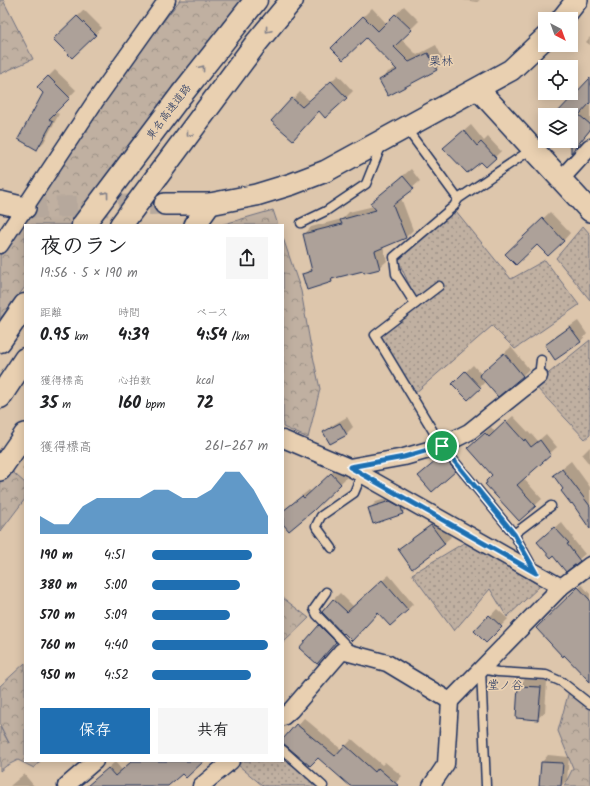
<!DOCTYPE html>
<html lang="ja">
<head>
<meta charset="utf-8">
<style>
	body { margin:0; font-family:Kalam,"Klee One",sans-serif; background:#f6f6f6; color:#202124; height:100vh; display:flex; flex-direction:column; font-size:15px; white-space:nowrap }
	* { box-sizing:border-box; margin:0 }
	p { font-size:13px; color:#757577 }
	.icon { flex:none; width:22px; height:22px; fill:none; stroke:currentColor; stroke-width:2; stroke-linecap:round; stroke-linejoin:round }
	.map { position:relative; flex:1; overflow:hidden }
	.side { position:absolute; left:24px; top:224px; width:260px; height:538px; display:flex; flex-direction:column; background:#fff; border-radius:0px; box-shadow:0 2px 10px #0003 }
	.side>* { flex:none }
	.needle { width:26px; rotate:139deg }
	.fabs { position:absolute; left:538px; top:12px; display:grid; gap:8px }
	.fabs a { display:grid; place-items:center; width:40px; height:40px; border-radius:0px; background:#fff; box-shadow:0 2px 10px #0003; font-size:20px }
	.pin { position:absolute; display:grid; place-items:center; width:34px; height:34px; color:#fff; margin:-17px; border:2px solid #fff; border-radius:50%; box-shadow:0 1px 4px #0007 }
	.round { display:grid; place-items:center; flex:none; width:42px; height:42px; border-radius:0px; background:#f6f6f6 }
	.overview { display:flex; align-items:center; justify-content:space-between; height:68px; padding:0 16px }
	h1 { font-size:22px; font-weight:700; line-height:30px }
	.metrics { display:grid; grid-template-columns:repeat(3,1fr); gap:6px; height:68px; padding:4px 16px }
	.metrics div { display:grid; align-content:center }
	.metrics b { font-size:17px; font-weight:700 }
	.metrics small { font-size:11px; font-weight:400 }
	.metrics p { font-size:11px }
	.chart { height:112px; padding:8px 16px }
	.chart p { display:flex; justify-content:space-between }
	.chart svg { width:100%; height:72px; margin-top:4px; fill:#1f6fb2; opacity:.7 }
	.primary-button { display:flex; gap:8px; margin-top:auto; padding:8px 16px }
	.primary-button a { flex:1; height:46px; border-radius:0px; background:#1f6fb2; color:#fff; font-size:16px; font-weight:700; line-height:46px; text-align:center }
	.primary-button a+a { background:#f6f6f6; color:#202124 }
	ul { padding:0 16px; list-style:none; font-size:13px }
	li { display:grid; grid-template-columns:64px 48px 1fr; align-items:center; height:30px }
	li i { height:10px; border-radius:5px; background:#1f6fb2 }
	.map>svg:first-child { display:block }
	.green { fill:url(#green-dots); stroke:#6e7080 }
	.forest { fill:url(#forest-crowns); stroke:#6e7080 }
	.shadow { fill:#0003 }
	.building { fill:#ada199; stroke:#1b2f5e }
	.lines { fill:none; stroke-linecap:round; stroke-linejoin:round }
	.tertiary-tunnel { stroke:#b6a89c; stroke-width:21; stroke-dasharray:21 10; stroke-linecap:butt }
	.service-casing { stroke:#1b2f5e; stroke-width:11 }
	.minor-casing { stroke:#1b2f5e; stroke-width:19 }
	.tertiary-casing { stroke:#1b2f5e; stroke-width:24 }
	.motorway-casing { stroke:#1b2f5e; stroke-width:25 }
	.service { stroke:#e9d0b1; stroke-width:8 }
	.minor { stroke:#e9d0b1; stroke-width:16 }
	.tertiary { stroke:#e9d0b1; stroke-width:21 }
	.motorway { stroke:#e9d0b1; stroke-width:22 }
	.oneway { stroke:#828088 }
	.route-casing { stroke:#fff; stroke-width:8 }
	.route { stroke:#1f6fb2; stroke-width:5 }
	.labels { text-anchor:middle; dominant-baseline:central; stroke-width:3.5; stroke-linejoin:round; paint-order:stroke }
	.street-label { font-size:11px; fill:#1b2f5e; stroke:#e9d0b1 }
	.neighbourhood-label { font-size:12px; fill:#1b2f5e; stroke:#e9d0b1 }
</style>
</head>
<body>
<div class="map">
<svg width="590" height="786" viewBox="0 0 590 786">
	<defs>
		<pattern id="green-dots" width="8" height="8" patternUnits="userSpaceOnUse"><rect width="8" height="8" fill="#c0b0a1"/><path d="M2 2h.1M6 6h.1" fill="none" stroke="#9b9086" stroke-width="1.8" stroke-linecap="round"/></pattern>
		<pattern id="forest-crowns" width="20" height="18" patternUnits="userSpaceOnUse"><rect width="20" height="18" fill="#c0b0a1"/><path d="M2 6a3 3 0 1 1 6 0M12 15a3 3 0 1 1 6 0" fill="none" stroke="#9b9086"/></pattern>
	</defs>
	<rect width="100%" height="100%" fill="#ddc6ac"/>
	<filter id="ink" filterUnits="userSpaceOnUse"><feTurbulence type="fractalNoise" baseFrequency=".025" numOctaves="2"/><feDisplacementMap in="SourceGraphic" scale="8" xChannelSelector="R" yChannelSelector="G"/><feConvolveMatrix kernelMatrix="1 2 1 2 8 2 1 2 1" color-interpolation-filters="sRGB"/></filter>
	<g filter="url(#ink)">
		<g class="green">
			<path d="M456 211 511 279 545 260 579 305 515 349 492 326 414 394 376 337 418 304 397 258Z"/>
			<path d="M583 226 590 234V300L556 258Z"/>
			<path d="M590 340V435L585 439 534 385Z"/>
			<path d="M467 541 540 586 507 617 490 589 454 631 412 574Z"/>
			<path d="M283 759 323 786H263L238 765 243 761H283Z"/>
		</g>
		<g class="forest">
			<path d="M0 0H3L33 59 0 74Z"/>
			<path d="M180 0H249L74 225H25V287L0 319V251L92 113Z"/>
			<path d="M273 210 278 225H221Z"/>
			<path d="M283 238 301 291 310 342 320 389 308 438 283 427Z"/>
			<path d="M7 467 25 483V499L0 532V478Z"/>
			<path d="M283 598 309 618 283 643Z"/>
			<path d="M25 663V761H40L34 768 18 760 6 766 0 771V727L9 743 0 725V686Z"/>
			<path d="M569 691 590 708V786H564L573 768 558 731Z"/>
		</g>
		<g class="shadow">
			<path d="M463 0H480L477 2Z"/>
			<path d="M404 6 419 21 401 39 417 55 436 45 444 61 436 69 380 80 388 72 396 68 366 37 332 48 372 8 387 24Z"/>
			<path d="M84 10 102 28 72 57 55 39Z"/>
			<path d="M590 37V45L586 42Z"/>
			<path d="M55 70 76 90 55 112 59 114 44 142 37 148 44 93 38 87Z"/>
			<path d="M338 75 353 91 346 98 320 110 273 121 300 92 310 101Z"/>
			<path d="M590 79V102L588 105 590 106V131L573 150 563 141H571V115H557Z"/>
			<path d="M471 125 484 141 488 137 501 151 486 166 481 160 450 143Z"/>
			<path d="M411 169 420 181 401 198 413 230 406 237 383 246 387 261 379 268 364 270 336 277 332 281 303 275 312 267 304 235 311 227 342 219 349 212 374 206 371 203 379 196Z"/>
			<path d="M550 212 570 233 564 240 548 255 537 243 513 247Z"/>
			<path d="M578 321 587 334 581 341 555 359 546 345 553 338Z"/>
			<path d="M511 347 529 369 523 375 486 381 468 399 453 384 473 365 481 374Z"/>
			<path d="M513 416 531 435 532 434 538 441 546 434 557 447 523 478 542 499 520 520 475 442 491 427 495 432Z"/>
			<path d="M347 417 353 427 346 434 325 433 331 426Z"/>
			<path d="M590 447V465L582 455Z"/>
			<path d="M449 450 462 464 455 471 419 476Z"/>
			<path d="M571 461 590 487V527L554 475Z"/>
			<path d="M25 466V472L22 469Z"/>
			<path d="M338 467 347 477 313 510 283 522V511L285 509 309 490 312 492Z"/>
			<path d="M397 495 409 506 402 513 369 509 376 502Z"/>
			<path d="M438 519 451 537 444 543 399 549 406 543Z"/>
			<path d="M561 522 573 537 572 538 585 554 566 570 544 537Z"/>
			<path d="M389 575 413 604 407 610 378 612 343 633 322 611 340 593 353 606Z"/>
			<path d="M582 585 590 594V683L586 678H587L537 628Z"/>
			<path d="M497 609 508 619 486 641 476 631Z"/>
			<path d="M326 619 342 635 324 656 300 648Z"/>
			<path d="M525 679 547 681 545 712 538 718 519 686Z"/>
			<path d="M304 718 342 750 352 739 382 765 385 762 402 776 393 786H359L318 757 283 742Z"/>
			<path d="M548 755 569 757 567 780 561 786H554L542 762Z"/>
			<path d="M132 761H204L186 777 182 773 167 786H93L98 777 115 762 122 770Z"/>
			<path d="M24 774 34 786H10Z"/>
		</g>
		<g class="building">
			<path d="M395 14 412 30 394 47 409 62 428 53 437 70 388 96 379 80 397 70 366 38 343 60 331 48 363 16 378 31Z"/>
			<path d="M77 16 96 35 72 58 53 39Z"/>
			<path d="M48 76 70 98 49 119 53 121 37 150 18 139 43 93 37 87Z"/>
			<path d="M590 78V103L579 115 590 124V130L571 153V115H555Z"/>
			<path d="M331 81 347 98 325 118 319 111 293 140 271 121 292 98 302 107Z"/>
			<path d="M464 130 477 146 481 142 496 158 486 167 481 162 467 173 443 148Z"/>
			<path d="M403 176 414 189 393 205 406 238 375 251 380 269 364 273 363 271 331 279 332 282 307 290 302 274 312 271 303 234 342 224 340 220 376 210 370 203Z"/>
			<path d="M543 218 564 241 548 256 537 245 516 265 505 254Z"/>
			<path d="M570 327 581 342 555 360 545 345Z"/>
			<path d="M504 353 523 376 498 397 479 375Z"/>
			<path d="M465 371 481 388 468 400 452 384Z"/>
			<path d="M506 421 524 441 525 439 531 447 540 440 551 455 517 485 536 506 519 521 485 484 487 483 486 481 492 475 468 448 485 433 489 437Z"/>
			<path d="M340 423 347 435 330 444 323 432Z"/>
			<path d="M442 456 456 471 432 492 418 476Z"/>
			<path d="M562 469 590 506V529L572 503 571 504 561 491 563 489 553 475Z"/>
			<path d="M331 473 341 484 313 511 289 531 283 524V511L302 496 304 498Z"/>
			<path d="M390 501 401 507 403 514 373 524 368 508Z"/>
			<path d="M431 525 445 544 412 569 398 549Z"/>
			<path d="M554 527 569 543 567 544 580 561 566 572 553 556 551 558 537 542Z"/>
			<path d="M382 580 408 610 390 626 378 613 352 641 344 633 343 634 322 612 333 599 347 612Z"/>
			<path d="M578 587 590 600V682L564 655 563 657 536 628Z"/>
			<path d="M489 615 502 627 486 643 474 631Z"/>
			<path d="M319 625 336 642 317 664 299 648Z"/>
			<path d="M518 686 541 687 538 720 516 718Z"/>
			<path d="M296 724 335 756 345 745 375 772 378 768 399 786H350L318 758 310 766 283 743V739Z"/>
			<path d="M132 761H204L186 778 182 774 168 786H87L108 768 115 776Z"/>
			<path d="M541 762 563 763 561 786H539Z"/>
		</g>
		<g class="lines">
			<path class="tertiary-tunnel" d="M25 208 165 204"/>
			<g class="service-casing">
				<g id="service">
					<path d="M406 128 458 199"/>
					<path d="M301 223 326 211 366 184 382 144"/>
					<path d="M439 286 375 335 442 446 514 534"/>
					<path d="M415 304 396 274 394 257 454 206 458 199 532 149"/>
					<path d="M539 376 541 360"/>
					<path d="M332 548 316 526 321 516 354 493 362 474"/>
					<path d="M533 568 514 534 551 506"/>
					<path d="M326 592 314 609 317 615 352 651"/>
					<path d="M283 750 323 786"/>
					<path d="M486 786 481 669 498 672 546 675 562 682 590 704"/>
				</g>
			</g>
			<g class="minor-casing">
				<g id="minor">
					<path d="M561 179 590 147"/>
					<path d="M0 245 96 100 167 0"/>
					<path d="M283 439 349 467 561 587"/>
					<path d="M349 467 404 457 439 447 469 432 539 376"/>
					<path d="M283 717 291 710 342 651 387 663 450 701 561 587 590 565"/>
					<path d="M66 786 95 761"/>
					<path d="M201 786 231 761"/>
					<path d="M431 786 446 764 450 701"/>
				</g>
			</g>
			<g class="tertiary-casing">
				<g id="tertiary">
					<path d="M562 19 577 0"/>
					<path d="M478 89 590 211"/>
					<path d="M0 202 25 208"/>
					<path d="M165 204H210L256 195 292 184 326 171 511 70 545 38"/>
					<path d="M195 225 210 204"/>
					<path d="M0 470 25 434"/>
				</g>
			</g>
			<g class="motorway-casing">
				<g id="motorway">
					<path d="M83 225 181 95 256 0"/>
					<path d="M121 225 257 42 292 0"/>
					<path d="M0 341 25 305"/>
					<path d="M0 397 25 359"/>
				</g>
			</g>
			<use href="#service" class="service"/>
			<use href="#minor" class="minor"/>
			<use href="#tertiary" class="tertiary"/>
			<use href="#motorway" class="motorway"/>
		</g>
		<defs><path id="oneway-chevron" d="M-2-3.5L2.5 0L-2 3.5" fill="none" stroke-width="1.6" stroke-linecap="round" stroke-linejoin="round"/></defs>
		<g class="oneway">
			<use href="#oneway-chevron" transform="translate(268 30) rotate(130)"/>
			<use href="#oneway-chevron" transform="translate(202 68) rotate(-52)"/>
			<use href="#oneway-chevron" transform="translate(189 134) rotate(127)"/>
			<use href="#oneway-chevron" transform="translate(106 194) rotate(-53)"/>
		</g>
	</g>
	<g class="lines" filter="url(#ink)">
		<g class="route-casing">
			<path id="route" d="M442 446 514 534 536 573 350 467 404 457Z"/>
		</g>
		<use href="#route" class="route"/>
	</g>
	<g class="labels">
		<g class="street-label">
			<text transform="translate(169 112) rotate(-53)">東名高速道路</text>
		</g>
		<g class="neighbourhood-label">
			<text x="441" y="61">栗林</text>
			<text x="505" y="685">堂ノ谷</text>
		</g>
	</g>
</svg>
<div class="fabs">
<a><svg class="needle" viewBox="-14 -14 28 28"><path d="M0-13l5 13h-10z" fill="#e53935"/><path d="M0 13l5-13h-10z" fill="#757577"/></svg></a>
<a><svg class="icon" aria-label="locate" viewBox="0 0 24 24"><circle cx="12" cy="12" r="6"/><path d="M12 2v4M12 18v4M2 12h4M18 12h4"/></svg></a>
<a><svg class="icon" aria-label="layers" viewBox="0 0 24 24"><path d="M12 4l9 5-9 5-9-5zM3 14l9 5 9-5"/></svg></a>
</div>
<div class="pin" style="left:442px;top:446px;background:#1e9e55"><svg class="icon" aria-label="arrive" viewBox="0 0 24 24"><path d="M6 21V4h12l-3 4 3 4H6"/></svg></div>
<section class="side">
<div class="overview"><div><h1>夜のラン</h1><p>19:56 · 5 × 190 m</p></div><a class="round"><svg class="icon" aria-label="share" viewBox="0 0 24 24"><path d="M12 15V3M7 8l5-5 5 5M5 13v7h14v-7"/></svg></a></div>
<div class="metrics">
<div><p>距離</p><b>0.95<small> km</small></b></div>
<div><p>時間</p><b>4:39</b></div>
<div><p>ペース</p><b>4:54<small> /km</small></b></div>
</div>
<div class="metrics">
<div><p>獲得標高</p><b>35<small> m</small></b></div>
<div><p>心拍数</p><b>160<small> bpm</small></b></div>
<div><p>kcal</p><b>72</b></div>
</div>
<div class="chart"><p><span>獲得標高</span>261–267 m</p>
<svg viewBox="0 0 160 44" preserveAspectRatio="none"><path d="M0 44V33L10 38L20 38L30 27L40 22L50 22L60 22L70 22L80 17L90 17L100 22L110 22L120 17L130 6L140 6L150 17L160 33V44z"/></svg>
</div>
<ul>
<li><b>190 m</b>4:51<i style="width:86%"></i></li>
<li><b>380 m</b>5:00<i style="width:76%"></i></li>
<li><b>570 m</b>5:09<i style="width:67%"></i></li>
<li><b>760 m</b>4:40<i style="width:100%"></i></li>
<li><b>950 m</b>4:52<i style="width:85%"></i></li>
</ul>
<div class="primary-button"><a>保存</a><a>共有</a></div>
</section>
</div>
</body>
</html>
